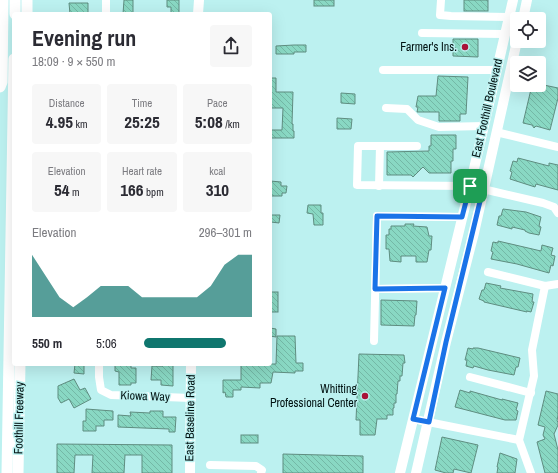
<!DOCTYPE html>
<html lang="en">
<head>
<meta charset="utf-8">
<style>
	body { margin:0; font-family:"Archivo Narrow",sans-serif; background:#f7f7f7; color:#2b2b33; height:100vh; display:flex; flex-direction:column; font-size:15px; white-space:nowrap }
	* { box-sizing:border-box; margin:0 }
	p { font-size:13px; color:#7c7c81 }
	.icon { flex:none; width:22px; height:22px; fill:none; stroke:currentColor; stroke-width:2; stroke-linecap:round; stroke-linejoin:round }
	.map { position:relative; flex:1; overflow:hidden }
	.sheet { position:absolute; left:12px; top:12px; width:260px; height:354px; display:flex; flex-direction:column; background:#fff; border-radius:4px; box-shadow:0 4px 16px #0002 }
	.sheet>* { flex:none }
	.controls { position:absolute; left:510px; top:12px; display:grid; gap:8px }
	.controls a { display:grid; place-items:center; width:36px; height:36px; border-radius:4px; background:#fff; box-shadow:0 4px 16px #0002; font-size:20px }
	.pin { position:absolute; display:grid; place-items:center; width:34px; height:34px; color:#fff; margin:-17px; border-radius:8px; box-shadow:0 2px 6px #0006 }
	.round { display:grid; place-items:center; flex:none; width:42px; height:42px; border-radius:4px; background:#f7f7f7 }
	.head { display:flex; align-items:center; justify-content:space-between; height:68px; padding:0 20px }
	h1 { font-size:22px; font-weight:800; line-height:30px }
	.figures { display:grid; grid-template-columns:repeat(3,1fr); gap:6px; height:68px; padding:4px 20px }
	.figures div { display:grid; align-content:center; border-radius:4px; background:#f7f7f7; text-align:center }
	.figures b { font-size:17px; font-weight:800 }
	.figures small { font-size:11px; font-weight:400 }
	.figures p { font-size:11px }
	.chart { height:112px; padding:8px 20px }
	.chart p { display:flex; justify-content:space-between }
	.chart svg { width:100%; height:72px; margin-top:4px; fill:#0f766e; opacity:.7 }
	ul { padding:0 20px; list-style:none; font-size:13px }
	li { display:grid; grid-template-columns:64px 48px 1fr; align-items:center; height:30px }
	li i { height:10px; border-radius:5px; background:#0f766e }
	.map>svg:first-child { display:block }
	.building { fill:url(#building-back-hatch); stroke:#5f8d80 }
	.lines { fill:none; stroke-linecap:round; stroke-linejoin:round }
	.minor { stroke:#fff; stroke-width:8 }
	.major { stroke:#fff; stroke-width:10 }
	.highway { stroke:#fff; stroke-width:11 }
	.route-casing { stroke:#fff; stroke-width:8 }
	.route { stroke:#1a73e8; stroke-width:5 }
	.poi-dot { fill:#a91138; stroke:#bcf1f0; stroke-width:1.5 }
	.labels { text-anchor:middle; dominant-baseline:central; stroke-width:3; stroke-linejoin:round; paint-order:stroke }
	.poi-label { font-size:12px; fill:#011; stroke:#bcf1f0; text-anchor:end }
	.street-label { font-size:12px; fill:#011; stroke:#bcf1f0 }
</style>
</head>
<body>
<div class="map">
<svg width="558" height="473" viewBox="0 0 558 473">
	<defs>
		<pattern id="building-back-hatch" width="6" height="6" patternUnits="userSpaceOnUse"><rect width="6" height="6" fill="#89d8c3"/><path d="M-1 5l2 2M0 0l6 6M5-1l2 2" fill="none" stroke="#74b8a6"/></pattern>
	</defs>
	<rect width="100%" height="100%" fill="#bcf1f0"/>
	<g class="building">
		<path d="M124 0H133V14H123Z"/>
		<path d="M167 0H179V14H171V7H167Z"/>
		<rect x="314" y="0" width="20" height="6"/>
		<rect x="464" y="0" width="24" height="11"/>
		<path d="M69 3H88V14H70Z"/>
		<path d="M453 39H478V57L453 56Z"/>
		<path d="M294 45H306V52H294V54H276V46Z"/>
		<path d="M438 76 468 77 466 114H460V121H439V112H417L418 107H416L418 96H436Z"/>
		<path d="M270 78H276V92H293L292 124H293V131H294V138H270V130H282L283 108H270Z"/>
		<path d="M539 84 558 88V98L550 130 536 126 534 128 532 125 523 123 532 85H539Z"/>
		<path d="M341 93 355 94V104L341 103Z"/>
		<path d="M337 118 352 119 351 129H337Z"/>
		<path d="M431 135H456V149H453V161H451V173H429L423 167 413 177 411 175H387V152L429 151V146H431Z"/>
		<path d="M518 158 549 166V163L558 165V190L536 184 535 187 510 179 512 172 510 171 513 161 517 162Z"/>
		<path d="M270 181 281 182V186H287L286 193H282V196H270Z"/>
		<path d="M308 205H321V213H323V225H314L313 214 307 213Z"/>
		<path d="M503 209 526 212 541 217 539 226 541 227 539 235 529 233 525 231V230L512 227V229L497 225 499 216H501Z"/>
		<path d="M271 215H280L279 223 271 222Z"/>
		<path d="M405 224H414L413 226 427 227 429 236H432L431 250H429L427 262H416V256H401V262L390 261 389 249H386V235H389V229H391V226H405Z"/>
		<path d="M498 241 541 251 542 245 553 248 551 255 555 256 553 266 551 265 549 273 517 264 491 259 493 252 491 251 493 242 498 243Z"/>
		<path d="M486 283 501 286 500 288 533 294 532 302H534L531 312 527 311V312L484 302V301L479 299 482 290H484Z"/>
		<rect x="270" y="292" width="8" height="20"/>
		<path d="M381 300 417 301 416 315H415L414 326 381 325Z"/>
		<path d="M270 328 276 329V337L270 336Z"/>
		<path d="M277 336H295L296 363H303V371H295V373L273 372 271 383H260V388L241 387V390H233V397H226L225 392 223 393V380H241V364H276Z"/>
		<path d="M468 348 473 349V348H478L520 358 518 367H516L514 375 488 370 474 366 473 368 466 366 467 360H465Z"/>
		<path d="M359 354 404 355 405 363H403L402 376H400V381H398L397 394H396V403H394V408H393V415H387V419H377L375 435H360V420H356Z"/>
		<path d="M75 364H84V374L74 373Z"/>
		<path d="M115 364H131V368H136V383H131V385H119V372L115 371Z"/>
		<path d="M163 364H173V386L161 385V380H151L152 366H163Z"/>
		<path d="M74 379 80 390 85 388 91 399 74 408 69 399 61 403 58 398V386Z"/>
		<path d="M460 390 470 393V391L502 400V399L518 403 516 410 518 411 516 420H505L455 407Z"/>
		<path d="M546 391 558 394V415L557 421 558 422V425L554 434 558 450V473H545L537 442 545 439 543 435 545 427 538 425Z"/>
		<path d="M86 409 113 411V420H104V426H96V431H83V421H86Z"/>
		<path d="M150 411H163V417H176L175 432H169V429L118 427V415L131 416 130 412 150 413Z"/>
		<rect x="241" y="435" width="17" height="8"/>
		<path d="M442 437 478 445 471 473 454 469 453 473H446L435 470Z"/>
		<path d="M57 444 172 445V473H142V455H125L124 473H92L93 455H75L74 473H57Z"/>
		<path d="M500 453 517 459 515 473H497L498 467H497Z"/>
		<path d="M283 454 363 456V473H283Z"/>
	</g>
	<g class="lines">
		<g class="minor">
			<path d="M441 0 440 15 451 16 508 17"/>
			<path d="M106 14V0"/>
			<path d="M422 33 504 34"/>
			<path d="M383 70H496"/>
			<path d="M386 108 407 109 418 120 439 127 484 126"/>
			<path d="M496 132 558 147"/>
			<path d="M417 146H358L357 185 470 186 543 203 554 207 558 213"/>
			<path d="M379 186 380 146"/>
			<path d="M488 272 545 286 558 284"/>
			<path d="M375 289 445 288"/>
			<path d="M374 341 377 216 462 217"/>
			<path d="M99 364V377L101 390 111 395 191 398"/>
			<path d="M470 377 531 393"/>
			<path d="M413 419 519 440"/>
			<path d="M210 465 256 466 262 470 261 473"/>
			<path d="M531 473 519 440 534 376 532 350 545 286"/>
		</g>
		<g class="major">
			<path d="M198 14 199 0"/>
			<path d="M523 19 527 0"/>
			<path d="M190 473 191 364"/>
			<path d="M400 473 470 186 513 0"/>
			<path d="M416 473 446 342 474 233 517 41"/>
		</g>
		<g class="highway">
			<path d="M15 14V0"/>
			<path d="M27 14V0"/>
			<path d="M0 87 2 82 3 0"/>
			<path d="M7 473 14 59"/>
			<path d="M18 473 20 364"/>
		</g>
	</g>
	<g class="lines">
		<g class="route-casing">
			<path id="route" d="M470 186 483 189 446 342 429 422 413 419 445 288 375 289 377 216 462 217Z"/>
		</g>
		<use href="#route" class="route"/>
	</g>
	<g class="poi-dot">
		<circle cx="465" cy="47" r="4"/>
		<circle cx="365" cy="396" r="4"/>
	</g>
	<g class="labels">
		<g class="poi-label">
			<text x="457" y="47">Farmer's Ins.</text>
			<text x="357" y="389">Whitting<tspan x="357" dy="14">Professional Center</tspan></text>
		</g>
		<g class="street-label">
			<text transform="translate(487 108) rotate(-77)">East Foothill Boulevard</text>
			<text transform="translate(145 396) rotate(2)">Kiowa Way</text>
			<text transform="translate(19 418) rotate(-89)">Foothill Freeway</text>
			<text transform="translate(190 418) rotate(-89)">East Baseline Road</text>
		</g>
	</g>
</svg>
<div class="controls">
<a><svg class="icon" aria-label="locate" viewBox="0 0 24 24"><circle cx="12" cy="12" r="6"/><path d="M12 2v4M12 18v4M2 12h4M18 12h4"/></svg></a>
<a><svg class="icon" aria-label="layers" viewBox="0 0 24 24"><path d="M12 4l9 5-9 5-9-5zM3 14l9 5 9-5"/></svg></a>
</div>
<div class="pin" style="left:470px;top:186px;background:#1e9e55"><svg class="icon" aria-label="arrive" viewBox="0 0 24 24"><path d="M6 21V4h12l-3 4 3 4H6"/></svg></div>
<section class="sheet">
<div class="head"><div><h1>Evening run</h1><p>18:09 · 9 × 550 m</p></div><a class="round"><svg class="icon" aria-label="share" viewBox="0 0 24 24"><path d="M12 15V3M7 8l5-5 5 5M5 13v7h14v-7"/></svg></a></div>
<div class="figures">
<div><p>Distance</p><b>4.95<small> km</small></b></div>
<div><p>Time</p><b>25:25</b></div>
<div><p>Pace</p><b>5:08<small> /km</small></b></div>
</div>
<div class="figures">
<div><p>Elevation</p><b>54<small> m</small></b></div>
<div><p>Heart rate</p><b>166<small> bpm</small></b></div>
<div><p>kcal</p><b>310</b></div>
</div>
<div class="chart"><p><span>Elevation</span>296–301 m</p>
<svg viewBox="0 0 160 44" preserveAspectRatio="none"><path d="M0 44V6L10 19L20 32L30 38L40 32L50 25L60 25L70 25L80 32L90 32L100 32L110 32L120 32L130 25L140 12L150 6L160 6V44z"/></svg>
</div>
<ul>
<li><b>550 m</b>5:06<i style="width:76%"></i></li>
</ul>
</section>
</div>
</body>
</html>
